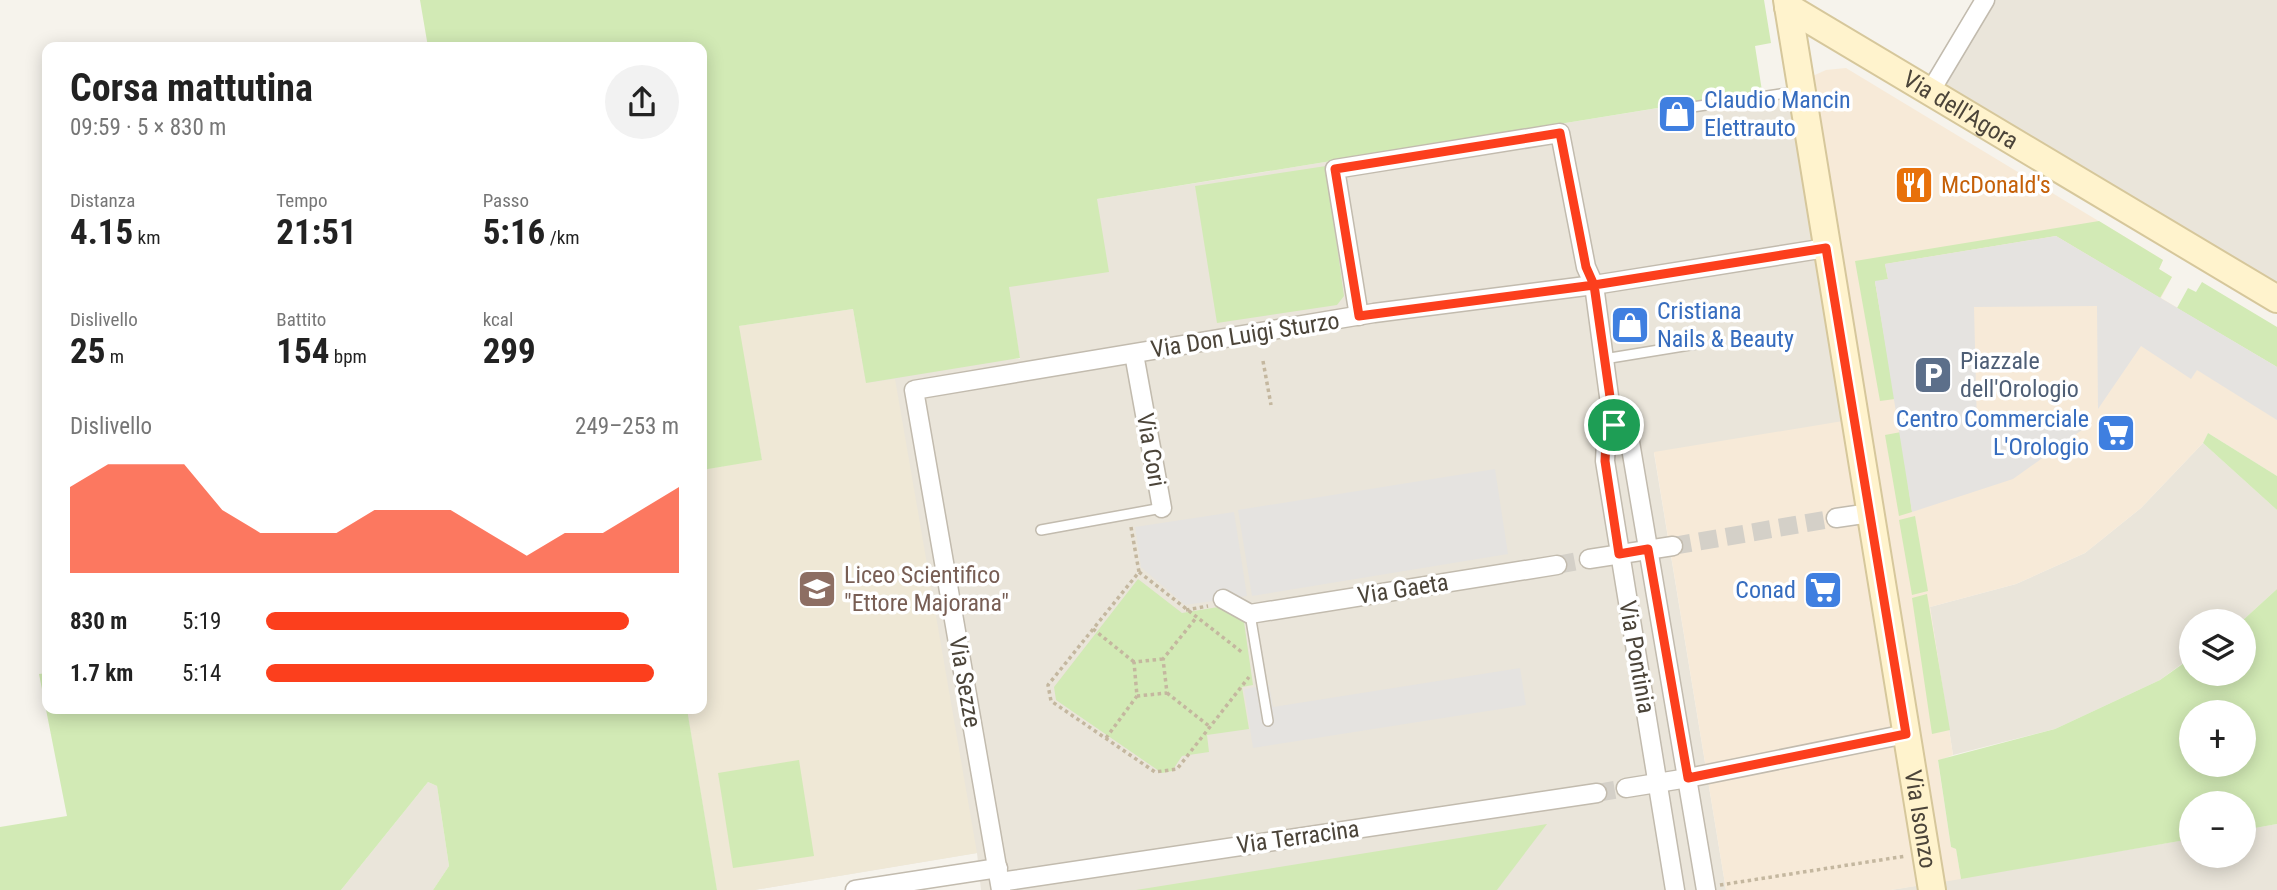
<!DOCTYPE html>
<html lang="it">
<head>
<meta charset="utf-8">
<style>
	body { margin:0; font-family:"Roboto Condensed",sans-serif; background:#f2f2f2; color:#222; height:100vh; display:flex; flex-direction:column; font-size:26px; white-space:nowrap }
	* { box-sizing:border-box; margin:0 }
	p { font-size:23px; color:#767676 }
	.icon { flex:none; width:38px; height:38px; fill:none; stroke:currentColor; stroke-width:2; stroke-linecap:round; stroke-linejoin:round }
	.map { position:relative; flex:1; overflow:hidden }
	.side { position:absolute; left:42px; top:42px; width:665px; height:672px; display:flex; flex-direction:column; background:#fff; border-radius:14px; box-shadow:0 4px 18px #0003 }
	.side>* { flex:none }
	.tools { position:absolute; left:2179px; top:609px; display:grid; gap:14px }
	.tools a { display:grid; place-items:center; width:77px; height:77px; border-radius:50%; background:#fff; box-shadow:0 4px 18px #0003; font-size:35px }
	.pin { position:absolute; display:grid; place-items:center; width:60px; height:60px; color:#fff; margin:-30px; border:4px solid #fff; border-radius:50%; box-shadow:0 2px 7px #0007 }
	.round { display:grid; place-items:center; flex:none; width:74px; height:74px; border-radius:37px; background:#f2f2f2 }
	.summary { display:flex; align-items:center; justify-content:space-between; height:119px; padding:0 28px }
	h1 { font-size:38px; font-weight:700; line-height:52px }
	.stats { display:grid; grid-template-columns:repeat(3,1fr); gap:10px; height:119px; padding:7px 28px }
	.stats div { display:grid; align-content:center }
	.stats b { font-size:35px; font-weight:700 }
	.stats small { font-size:19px; font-weight:400 }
	.stats p { font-size:19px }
	.chart { height:196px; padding:14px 28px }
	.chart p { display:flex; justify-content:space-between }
	.chart svg { width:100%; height:126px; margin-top:7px; fill:#fc3f1d; opacity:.7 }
	ul { padding:0 28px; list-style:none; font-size:23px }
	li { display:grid; grid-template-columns:112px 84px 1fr; align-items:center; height:52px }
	li i { height:18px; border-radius:9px; background:#fc3f1d }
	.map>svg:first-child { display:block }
	.residential { fill:#eae5da }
	.commercial { fill:#f7ead8 }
	.education { fill:#efe8d6 }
	.green { fill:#d2eab5; fill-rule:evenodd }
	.parking { fill:#e5e3e0 }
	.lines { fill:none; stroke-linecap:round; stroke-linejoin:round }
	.street-tunnel { stroke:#d4d0c8; stroke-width:18; stroke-dasharray:18 9; stroke-linecap:butt }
	.lane-casing { stroke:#c2bbae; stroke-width:12 }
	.street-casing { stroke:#c2bbae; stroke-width:21 }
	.secondary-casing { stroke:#d6c79b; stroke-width:30 }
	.path { stroke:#c4b79f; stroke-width:3.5; stroke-dasharray:3.5 3.5; stroke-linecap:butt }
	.lane { stroke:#fff; stroke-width:9 }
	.street { stroke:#fff; stroke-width:18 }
	.secondary { stroke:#fff3cd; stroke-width:26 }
	.route-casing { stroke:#fff; stroke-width:14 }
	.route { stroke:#fc3f1d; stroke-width:9 }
	.labels { text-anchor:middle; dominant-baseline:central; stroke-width:7; stroke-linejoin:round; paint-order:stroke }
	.shop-label { font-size:24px; fill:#366cbe; stroke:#fff; text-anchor:start }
	.street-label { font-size:24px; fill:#4b4439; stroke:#fff }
	.food-label { font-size:24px; fill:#c56008; stroke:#fff; text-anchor:start }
	.service-label { font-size:24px; fill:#4e5e75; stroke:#fff; text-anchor:start }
	.education-label { font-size:24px; fill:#785e54; stroke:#fff; text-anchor:start }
</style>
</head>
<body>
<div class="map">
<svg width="2277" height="890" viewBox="0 0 2277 890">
	<rect width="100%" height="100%" fill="#f6f3ec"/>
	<g class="residential">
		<path d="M1973 0H2277V285L1928 75Z"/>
		<path d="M1788 87 1843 422 1654 453 1726 890H981L977 853 754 890H717L687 709H702V470L762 460 738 326 1020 359 1008 287 1097 199Z"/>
		<path d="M2203 443 2277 510V589L2242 621H2191V657L2160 680 2055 729 1953 755 1930 607 2016 584 2085 553 2141 508Z"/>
		<path d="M428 782 437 786 449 866 433 890H341Z"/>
		<path d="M2277 824V890H1891L2191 839V856H2244V830Z"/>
	</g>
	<path class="commercial" d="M1846 68 2163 260 2159 269 2172 277 2161 298 2277 367V476L2208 433 2203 443 2141 508 2085 553 2016 584 1930 607 1953 755 1938 761 1951 847 1956 849 1961 879 1891 890H1726L1654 452 1843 421 1788 87 1826 70Z"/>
	<path class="education" d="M853 309 866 383 895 379 977 853 754 890H717L687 709H702V470L762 459 738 326Z"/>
	<g class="green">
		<path d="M420 0H1764L1771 43 1755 46 1762 91 1097 199 1109 272 1009 287 1020 358 866 383 853 309 739 326 762 460 702 470V47H428Z"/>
		<path d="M1326 166 1344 296 1337 305 1217 323 1195 186Z"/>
		<path d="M2099 221 2163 260 2159 269 2172 277 2160 298 2056 236 1885 264 1888 279 1875 282 1895 399 1880 401 1855 261Z"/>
		<path d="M2202 282 2277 327V367L2177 308 2188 288 2196 292Z"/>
		<path d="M1901 432 1912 512 1899 516 1885 435Z"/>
		<path d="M2208 433 2277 476V510L2203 443Z"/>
		<path d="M1915 516 1928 591 1912 595 1899 520Z"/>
		<path d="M1138 579 1182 613 1218 607 1244 622 1253 685 1242 687 1249 729 1207 735 1209 752 1182 756 1172 771 1162 773 1056 700 1054 687Z"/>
		<path d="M2277 589V824L2244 830V803H2191V839L1961 879 1956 849 1951 847 1938 760 2055 729 2160 680 2191 658V674H2244V621H2242ZM2191 712H2244V765H2191Z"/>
		<path d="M1927 594 1950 730 1932 734 1912 598Z"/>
		<path d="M47 673V709H687L717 890H433L449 866 437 786 428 782 341 890H0V827L67 816 39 674Z"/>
		<path d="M799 760 814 856 733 868 718 773Z"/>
		<path d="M1547 824 1497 890H1136Z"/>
	</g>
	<g class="parking">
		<path d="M2056 236 2277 367V420L2197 370 2191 379 2141 346 2098 409 2097 306 1974 307 1977 427 2089 425 2013 479 1912 512 1875 281 1888 279 1885 264Z"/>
		<path d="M1495 469 1508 554 1252 596 1238 510Z"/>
		<path d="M1234 512 1247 596 1185 605 1141 567 1135 527Z"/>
		<path d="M1520 668 1526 705 1253 748 1244 689 1269 685 1273 707Z"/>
	</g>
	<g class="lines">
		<g class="street-tunnel">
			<path d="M1673 546 1836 518"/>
			<path d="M1557 565 1589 559"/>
			<path d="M1597 793 1626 788"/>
		</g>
		<g class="lane-casing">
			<g id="lane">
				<path d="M1679 109 1800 91"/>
				<path d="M1604 359 1696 344"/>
				<path d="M1041 530 1162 508"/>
				<path d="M1250 614 1268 721"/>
			</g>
		</g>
		<g class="street-casing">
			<g id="street">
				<path d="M1930 92 1985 0"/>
				<path d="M1359 316 1335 169 1560 133 1586 267 1594 285 1613 426 1606 442 1605 461 1675 890"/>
				<path d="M1134 354 1162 508"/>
				<path d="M1613 426 1630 442 1706 890"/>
				<path d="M1836 518 1870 513"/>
				<path d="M1589 559 1673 546"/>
				<path d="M1223 599 1250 614 1557 565"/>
				<path d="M1626 788 1688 778 1906 734"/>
				<path d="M1000 882 1597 793"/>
				<path d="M855 890 998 868"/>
				<path d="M1001 890 914 390 1374 313 1594 285 1826 248"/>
			</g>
		</g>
		<g class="secondary-casing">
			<g id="secondary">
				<path id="s1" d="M1787 0 1932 890"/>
				<path id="s2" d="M1788 7 2277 299"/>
			</g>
		</g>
		<g class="path">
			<path d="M1263 361 1271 405"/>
			<path d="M1131 527 1139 572 1048 685 1051 701 1155 772 1177 769 1249 677"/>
			<path d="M1139 572 1243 653"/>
			<path d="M1186 610 1208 606"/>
			<path d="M1093 629 1134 662"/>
			<path d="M1163 659 1134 662 1137 696 1167 693 1163 659 1196 618"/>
			<path d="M1167 693 1209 726"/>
			<path d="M1106 738 1137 696"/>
			<path d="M1720 885 1906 856"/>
		</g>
		<use href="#lane" class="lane"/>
		<use href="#street" class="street"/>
		<use href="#secondary" class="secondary"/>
	</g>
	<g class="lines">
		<g class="route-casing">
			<path id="route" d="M1614 425 1594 285 1359 316 1335 169 1560 133 1586 267 1594 285 1826 248 1906 734 1688 778 1648 549 1619 554 1605 461 1606 442 1614 425"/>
		</g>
		<use href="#route" class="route"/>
	</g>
	<defs>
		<g id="shop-square" transform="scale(2.0125)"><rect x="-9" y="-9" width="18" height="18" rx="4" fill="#3f7fe0" stroke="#fff"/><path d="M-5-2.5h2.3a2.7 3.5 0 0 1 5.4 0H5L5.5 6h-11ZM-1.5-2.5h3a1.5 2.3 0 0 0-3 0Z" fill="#fff"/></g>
		<g id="restaurant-square" transform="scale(2.0125)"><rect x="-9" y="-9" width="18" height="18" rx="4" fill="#e8710a" stroke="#fff"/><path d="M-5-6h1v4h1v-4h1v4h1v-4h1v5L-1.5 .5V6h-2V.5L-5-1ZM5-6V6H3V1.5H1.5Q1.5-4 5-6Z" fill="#fff"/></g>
		<g id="parking-square" transform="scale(2.0125)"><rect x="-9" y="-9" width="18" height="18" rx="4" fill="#5c6f8a" stroke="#fff"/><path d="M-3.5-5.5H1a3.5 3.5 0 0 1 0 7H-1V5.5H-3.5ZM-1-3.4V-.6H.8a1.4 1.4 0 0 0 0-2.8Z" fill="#fff"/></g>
		<g id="supermarket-square" transform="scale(2.0125)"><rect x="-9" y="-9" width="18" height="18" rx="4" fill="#3f7fe0" stroke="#fff"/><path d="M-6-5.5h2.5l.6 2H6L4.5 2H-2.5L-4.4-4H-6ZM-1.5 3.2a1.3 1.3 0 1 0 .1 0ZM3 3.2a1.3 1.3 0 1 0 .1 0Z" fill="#fff"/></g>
		<g id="school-square" transform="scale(2.0125)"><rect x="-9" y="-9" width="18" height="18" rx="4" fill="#8d6e63" stroke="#fff"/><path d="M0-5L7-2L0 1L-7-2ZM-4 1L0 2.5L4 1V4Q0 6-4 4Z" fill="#fff"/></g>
	</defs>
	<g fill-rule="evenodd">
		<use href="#shop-square" x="1677" y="114"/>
		<use href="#restaurant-square" x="1914" y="185"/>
		<use href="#shop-square" x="1630" y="325"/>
		<use href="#parking-square" x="1933" y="375"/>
		<use href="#supermarket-square" x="2116" y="433"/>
		<use href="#school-square" x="817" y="589"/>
		<use href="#supermarket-square" x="1823" y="590"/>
	</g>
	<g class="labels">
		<g class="shop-label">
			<text x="1704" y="100">Claudio Mancin<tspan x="1704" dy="28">Elettrauto</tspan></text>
			<text x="1657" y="311">Cristiana<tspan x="1657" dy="28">Nails &amp; Beauty</tspan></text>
			<text x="2089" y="419" text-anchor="end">Centro Commerciale<tspan x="2089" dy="28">L'Orologio</tspan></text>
			<text x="1796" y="590" text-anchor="end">Conad</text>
		</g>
		<g class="street-label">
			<text stroke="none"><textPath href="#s2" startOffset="201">Via dell'Agora</textPath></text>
			<text transform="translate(1245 335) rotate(-9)">Via Don Luigi Sturzo</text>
			<text transform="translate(1151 450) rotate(80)">Via Cori</text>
			<text transform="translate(1403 589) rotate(-9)">Via Gaeta</text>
			<text transform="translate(1637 657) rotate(80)">Via Pontinia</text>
			<text transform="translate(965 682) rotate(80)">Via Sezze</text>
			<text stroke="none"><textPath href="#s1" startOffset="830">Via Isonzo</textPath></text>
			<text transform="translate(1298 837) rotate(-8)">Via Terracina</text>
		</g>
		<g class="food-label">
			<text x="1941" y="185">McDonald's</text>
		</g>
		<g class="service-label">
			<text x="1960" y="361">Piazzale<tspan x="1960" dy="28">dell'Orologio</tspan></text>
		</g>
		<g class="education-label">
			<text x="844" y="575">Liceo Scientifico<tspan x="844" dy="28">"Ettore Majorana"</tspan></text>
		</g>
	</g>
</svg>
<div class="tools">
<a><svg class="icon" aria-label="layers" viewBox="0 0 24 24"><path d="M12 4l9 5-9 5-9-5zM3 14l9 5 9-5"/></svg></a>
<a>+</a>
<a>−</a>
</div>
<div class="pin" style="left:1614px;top:425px;background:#1e9e55"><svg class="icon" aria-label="arrive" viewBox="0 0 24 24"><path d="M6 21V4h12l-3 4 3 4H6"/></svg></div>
<section class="side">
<div class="summary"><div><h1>Corsa mattutina</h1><p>09:59 · 5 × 830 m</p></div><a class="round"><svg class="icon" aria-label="share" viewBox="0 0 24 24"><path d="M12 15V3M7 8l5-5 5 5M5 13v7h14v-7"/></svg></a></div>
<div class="stats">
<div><p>Distanza</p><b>4.15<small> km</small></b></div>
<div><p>Tempo</p><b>21:51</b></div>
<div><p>Passo</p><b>5:16<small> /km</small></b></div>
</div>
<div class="stats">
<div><p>Dislivello</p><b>25<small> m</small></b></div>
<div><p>Battito</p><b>154<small> bpm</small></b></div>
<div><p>kcal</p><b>299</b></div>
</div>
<div class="chart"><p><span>Dislivello</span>249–253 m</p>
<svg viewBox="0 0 160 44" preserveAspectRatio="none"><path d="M0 44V14L10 6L20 6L30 6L40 22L50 30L60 30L70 30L80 22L90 22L100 22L110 30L120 38L130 30L140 30L150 22L160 14V44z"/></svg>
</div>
<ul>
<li><b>830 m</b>5:19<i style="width:88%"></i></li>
<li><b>1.7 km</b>5:14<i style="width:94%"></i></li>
</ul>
</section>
</div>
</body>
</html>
